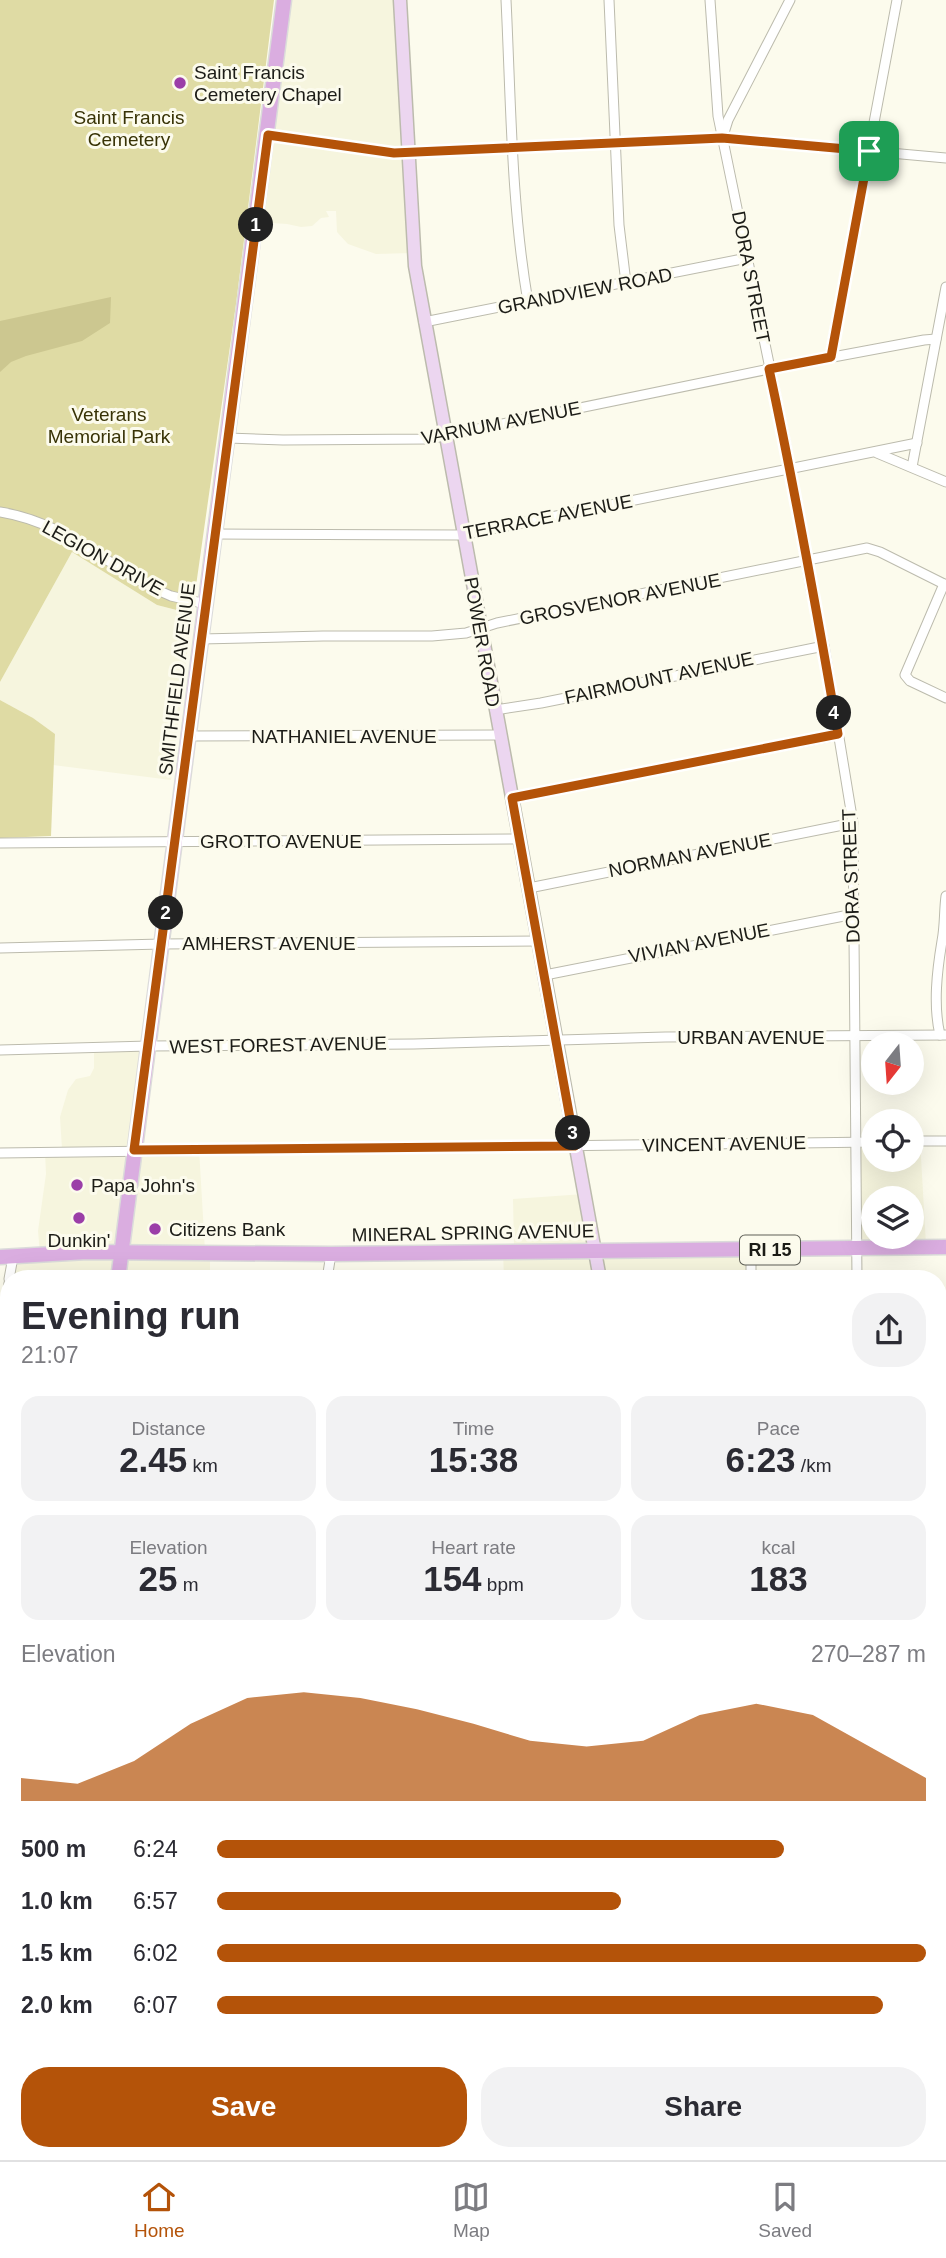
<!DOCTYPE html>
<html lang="en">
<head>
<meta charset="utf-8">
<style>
	body { margin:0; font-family:Arial,sans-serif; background:#f2f2f3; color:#2b2b33; height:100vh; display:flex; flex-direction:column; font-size:26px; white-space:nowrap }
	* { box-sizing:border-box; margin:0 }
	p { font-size:23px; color:#7c7c81 }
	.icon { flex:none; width:38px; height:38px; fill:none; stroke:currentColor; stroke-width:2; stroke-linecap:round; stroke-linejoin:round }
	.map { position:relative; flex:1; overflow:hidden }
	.sheet { position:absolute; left:0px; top:1270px; width:947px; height:891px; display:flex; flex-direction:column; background:#fff; border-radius:28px 28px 0 0; box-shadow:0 7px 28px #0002 }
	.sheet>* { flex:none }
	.needle { width:46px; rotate:197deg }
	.buttons { position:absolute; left:861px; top:1032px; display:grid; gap:14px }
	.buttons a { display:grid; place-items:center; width:63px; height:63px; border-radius:50%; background:#fff; box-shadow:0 7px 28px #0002; font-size:35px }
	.pin { position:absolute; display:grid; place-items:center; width:60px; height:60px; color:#fff; margin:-30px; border-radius:14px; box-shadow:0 4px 10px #0006 }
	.km { position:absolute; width:35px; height:35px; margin:-18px; border-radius:50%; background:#222; color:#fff; font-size:19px; line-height:35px; text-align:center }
	.round { display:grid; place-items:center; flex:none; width:74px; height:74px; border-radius:28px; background:#f2f2f3 }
	.head { display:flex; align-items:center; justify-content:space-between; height:119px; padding:0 21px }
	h1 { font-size:38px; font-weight:700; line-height:52px }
	.metrics { display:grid; grid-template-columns:repeat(3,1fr); gap:10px; height:119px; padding:7px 21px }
	.metrics div { display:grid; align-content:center; border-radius:18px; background:#f2f2f3; text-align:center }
	.metrics b { font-size:35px; font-weight:700 }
	.metrics small { font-size:19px; font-weight:400 }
	.metrics p { font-size:19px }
	.chart { height:196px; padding:14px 21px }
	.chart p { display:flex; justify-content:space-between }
	.chart svg { width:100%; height:126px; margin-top:7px; fill:#b45309; opacity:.7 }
	.cta { display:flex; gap:14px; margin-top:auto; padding:14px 21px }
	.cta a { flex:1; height:80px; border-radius:28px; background:#b45309; color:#fff; font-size:28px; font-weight:700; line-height:80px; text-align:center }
	.cta a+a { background:#f2f2f3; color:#2b2b33 }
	ul { padding:0 21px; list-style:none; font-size:23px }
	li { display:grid; grid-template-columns:112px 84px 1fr; align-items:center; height:52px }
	li i { height:18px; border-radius:9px; background:#b45309 }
	.tabs { display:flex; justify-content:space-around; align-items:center; height:98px; border-top:2px solid #e1e1e2; background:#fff; font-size:19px; color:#7c7c81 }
	.tabs a { display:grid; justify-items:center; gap:4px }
	.tabs .selected { color:#b45309 }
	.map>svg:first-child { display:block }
	.built { fill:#f6f5de; fill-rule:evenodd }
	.green { fill:#dfdba4 }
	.forest { fill:#ccc790 }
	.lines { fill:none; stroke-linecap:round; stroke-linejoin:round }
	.street-casing { stroke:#bcbbad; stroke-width:11 }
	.secondary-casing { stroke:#bcbbad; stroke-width:15 }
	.primary-casing { stroke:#dbdbda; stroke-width:17 }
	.street { stroke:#fff; stroke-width:9 }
	.secondary { stroke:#ecd6f0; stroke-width:12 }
	.primary { stroke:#daade0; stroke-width:14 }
	.route-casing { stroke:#fff; stroke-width:14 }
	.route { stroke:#b45309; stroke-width:9 }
	.poi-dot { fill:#9b3ea8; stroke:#fcfbed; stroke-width:2.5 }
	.labels { text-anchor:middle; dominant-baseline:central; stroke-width:6; stroke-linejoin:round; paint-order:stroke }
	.shield { fill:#fcfbed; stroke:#5f5f57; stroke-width:2 }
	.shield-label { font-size:18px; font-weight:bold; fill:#1c1c17 }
	.poi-label { font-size:19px; fill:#1c1c17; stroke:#fcfbed; text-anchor:start }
	.park-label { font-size:19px; fill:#383306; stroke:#fcfbed }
	.street-label { font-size:19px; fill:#1c1c17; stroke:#fcfbed }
</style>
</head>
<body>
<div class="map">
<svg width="946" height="2160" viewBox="0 0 946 2160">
	<rect width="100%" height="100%" fill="#fcfbed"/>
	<g class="built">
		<path d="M285 0H400L412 253 376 254 348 244 337 232 336 211H326L329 217 321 218 312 226 301 227 287 224 257 222Z"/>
		<path d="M72 552 157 605 192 614 171 780 53 765 55 734 33 718 0 700V682Z"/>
		<path d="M142 1045 135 1147 199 1149 205 1251 210 1253V1279H9L12 1258 40 1254 38 1231 46 1174 45 1152 62 1149 60 1117 68 1090 76 1079 90 1076 94 1068V1047Z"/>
		<path d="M858 1138H873V1160H912V1139L920 1140 926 1244 858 1246ZM873 1199H912V1237H873Z"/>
		<path d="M584 1194 594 1246 749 1248 751 1279H504L503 1251 514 1247 513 1199Z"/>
		<path d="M0 1524 9 1525V1574L0 1568Z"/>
		<path d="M9 1712V1935L0 1928V1767L7 1757 0 1751V1724Z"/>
	</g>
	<g class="green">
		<path d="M0 0H274L236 304 192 614 157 605 72 552 0 682Z"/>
		<path d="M0 700 33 718 55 734 51 836 0 838Z"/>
	</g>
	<g class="forest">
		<path d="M111 297 110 323 82 341 26 356 11 362 0 372V321Z"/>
		<path d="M942 2058 946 2060V2160H784L785 2152H938V2062Z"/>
	</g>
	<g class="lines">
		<g class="street-casing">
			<g id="street">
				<path d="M506 0C511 101 511 203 528 302"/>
				<path d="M609 0 619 225 626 283"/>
				<path d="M710 0 718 116 786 446 811 589 824 646 853 823 857 1279"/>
				<path d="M268 135 395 153 722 138 946 158"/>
				<path d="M723 136 728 120 790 0"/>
				<path d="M424 322 747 258"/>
				<path d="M830 357 897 0"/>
				<path d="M228 438 283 440 429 439 769 369 924 340 936 339"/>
				<path d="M877 453 946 482"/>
				<path d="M912 467 946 287"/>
				<path d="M0 512C63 522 102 561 155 589L171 596 206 604"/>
				<path d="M216 534 462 535 917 443"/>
				<path d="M944 584 905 675 910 681 946 698"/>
				<path d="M201 639 323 636H432L466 633 497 623 867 548 880 552 946 585"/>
				<path d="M495 710 541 703 824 646"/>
				<path d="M189 736 499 735"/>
				<path d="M512 798 838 735"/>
				<path d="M0 843 519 839"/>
				<path d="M529 888 853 823"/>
				<path d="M0 948 162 944 538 941"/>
				<path d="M545 975 854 914"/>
				<path d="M940 1035C933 1005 937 971 942 941 945 926 944 911 946 896"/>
				<path d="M0 1050 149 1046 414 1044 665 1037 946 1035"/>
				<path d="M912 1141H946"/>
				<path d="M0 1153 873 1142"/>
				<path d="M751 1251V1279"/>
				<path d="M9 1279 13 1257"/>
				<path d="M327 1279 331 1254"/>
				<path d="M0 1349 9 1283"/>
				<path d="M0 1363 9 1362"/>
				<path d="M938 1452H946"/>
				<path d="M0 1569 9 1576"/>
				<path d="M0 1686 9 1693"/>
				<path d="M938 1692H946"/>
				<path d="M0 1813 9 1820"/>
				<path d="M938 1901 946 1900"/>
				<path d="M0 1930 9 1937"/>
				<path d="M938 1995 946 1999"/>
				<path d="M123 2152 133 2160"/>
				<path d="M297 2152 306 2160"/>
				<path d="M621 2152 631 2160"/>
				<path d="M111 2160 116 2152"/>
			</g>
		</g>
		<g class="secondary-casing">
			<g id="secondary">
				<path d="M400 0 415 266 600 1279"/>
				<path d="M451 2160 458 2152"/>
			</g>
		</g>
		<g class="primary-casing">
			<g id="primary">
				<path d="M0 1257 87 1252 331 1254 946 1247"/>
				<path d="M118 1279 284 0"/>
				<path d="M0 2111 9 2048"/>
			</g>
		</g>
		<use href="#street" class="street"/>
		<use href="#secondary" class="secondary"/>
		<use href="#primary" class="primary"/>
	</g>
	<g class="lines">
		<g class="route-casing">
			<path id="route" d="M268 135 394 153 722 138 869 151 831 357 769 369C795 490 817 612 838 734L512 798 575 1146 134 1150Z"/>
		</g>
		<use href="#route" class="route"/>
	</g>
	<g class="poi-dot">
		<circle cx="180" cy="83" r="7"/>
		<circle cx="77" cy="1185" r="7"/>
		<circle cx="79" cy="1218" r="7"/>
		<circle cx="155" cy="1229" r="7"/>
	</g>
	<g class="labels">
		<rect class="shield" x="740" y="1235.5" width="60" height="29" rx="5"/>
		<g class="shield-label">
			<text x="770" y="1250">RI 15</text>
		</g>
		<g class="poi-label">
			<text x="194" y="72">Saint Francis<tspan x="194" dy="22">Cemetery Chapel</tspan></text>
			<text x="91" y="1185">Papa John's</text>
			<text x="169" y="1229">Citizens Bank</text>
			<text x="79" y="1240" text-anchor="middle">Dunkin'</text>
		</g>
		<g class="park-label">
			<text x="129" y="117">Saint Francis<tspan x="129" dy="22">Cemetery</tspan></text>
			<text x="109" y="414">Veterans<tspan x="109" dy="22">Memorial Park</tspan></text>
		</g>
		<g class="street-label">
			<text transform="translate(751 277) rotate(79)">DORA STREET</text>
			<text transform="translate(585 291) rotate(-11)">GRANDVIEW ROAD</text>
			<text transform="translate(501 423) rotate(-11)">VARNUM AVENUE</text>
			<text transform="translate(548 517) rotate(-11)">TERRACE AVENUE</text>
			<text transform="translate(103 558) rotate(29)">LEGION DRIVE</text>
			<text transform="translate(620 599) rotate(-11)">GROSVENOR AVENUE</text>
			<text transform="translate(482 642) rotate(80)">POWER ROAD</text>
			<text transform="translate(659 678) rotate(-12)">FAIRMOUNT AVENUE</text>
			<text transform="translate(177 679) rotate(-83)">SMITHFIELD AVENUE</text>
			<text x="344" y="736">NATHANIEL AVENUE</text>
			<text x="281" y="841">GROTTO AVENUE</text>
			<text transform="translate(690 855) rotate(-11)">NORMAN AVENUE</text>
			<text transform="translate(851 876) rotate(-92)">DORA STREET</text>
			<text x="269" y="943">AMHERST AVENUE</text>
			<text transform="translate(699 943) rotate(-11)">VIVIAN AVENUE</text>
			<text x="751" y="1037">URBAN AVENUE</text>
			<text transform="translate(278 1045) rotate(-1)">WEST FOREST AVENUE</text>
			<text transform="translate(724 1144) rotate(-1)">VINCENT AVENUE</text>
			<text transform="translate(473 1233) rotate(-1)">MINERAL SPRING AVENUE</text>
		</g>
	</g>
</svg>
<div class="buttons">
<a><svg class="needle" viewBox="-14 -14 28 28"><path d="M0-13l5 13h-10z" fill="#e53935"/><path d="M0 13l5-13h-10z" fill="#7c7c81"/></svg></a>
<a><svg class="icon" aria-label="locate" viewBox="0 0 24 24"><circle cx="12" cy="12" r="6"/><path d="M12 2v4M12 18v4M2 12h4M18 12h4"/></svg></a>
<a><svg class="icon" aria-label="layers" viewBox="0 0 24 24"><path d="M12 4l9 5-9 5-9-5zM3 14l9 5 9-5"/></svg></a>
</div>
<div class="pin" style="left:869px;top:151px;background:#1e9e55"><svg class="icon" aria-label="arrive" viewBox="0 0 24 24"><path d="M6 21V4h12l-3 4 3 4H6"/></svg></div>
<b class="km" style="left:256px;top:225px">1</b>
<b class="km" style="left:166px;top:913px">2</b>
<b class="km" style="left:573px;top:1133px">3</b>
<b class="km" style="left:834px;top:713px">4</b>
<section class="sheet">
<div class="head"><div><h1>Evening run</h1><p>21:07</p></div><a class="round"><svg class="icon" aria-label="share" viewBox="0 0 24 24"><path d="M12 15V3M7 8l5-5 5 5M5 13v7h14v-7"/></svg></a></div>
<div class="metrics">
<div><p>Distance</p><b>2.45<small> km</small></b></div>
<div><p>Time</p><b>15:38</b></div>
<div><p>Pace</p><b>6:23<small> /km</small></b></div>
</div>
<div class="metrics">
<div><p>Elevation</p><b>25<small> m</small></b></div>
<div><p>Heart rate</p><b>154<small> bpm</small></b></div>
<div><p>kcal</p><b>183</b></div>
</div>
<div class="chart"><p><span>Elevation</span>270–287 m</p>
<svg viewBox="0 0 160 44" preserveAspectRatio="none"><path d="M0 44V36L10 38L20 30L30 17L40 8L50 6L60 8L70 12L80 17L90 23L100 25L110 23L120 14L130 10L140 14L150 25L160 36V44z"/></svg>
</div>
<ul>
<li><b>500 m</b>6:24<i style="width:80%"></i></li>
<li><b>1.0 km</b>6:57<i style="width:57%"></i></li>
<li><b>1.5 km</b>6:02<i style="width:100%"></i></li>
<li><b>2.0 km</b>6:07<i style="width:94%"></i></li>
</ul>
<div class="cta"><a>Save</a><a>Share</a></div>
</section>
</div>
<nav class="tabs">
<a class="selected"><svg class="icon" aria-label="home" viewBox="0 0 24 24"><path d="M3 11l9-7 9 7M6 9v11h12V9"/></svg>Home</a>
<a><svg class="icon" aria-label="map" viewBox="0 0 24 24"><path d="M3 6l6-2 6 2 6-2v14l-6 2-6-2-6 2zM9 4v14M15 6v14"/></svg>Map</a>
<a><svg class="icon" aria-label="saved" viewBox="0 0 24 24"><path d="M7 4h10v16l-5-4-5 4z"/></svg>Saved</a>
</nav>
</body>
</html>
